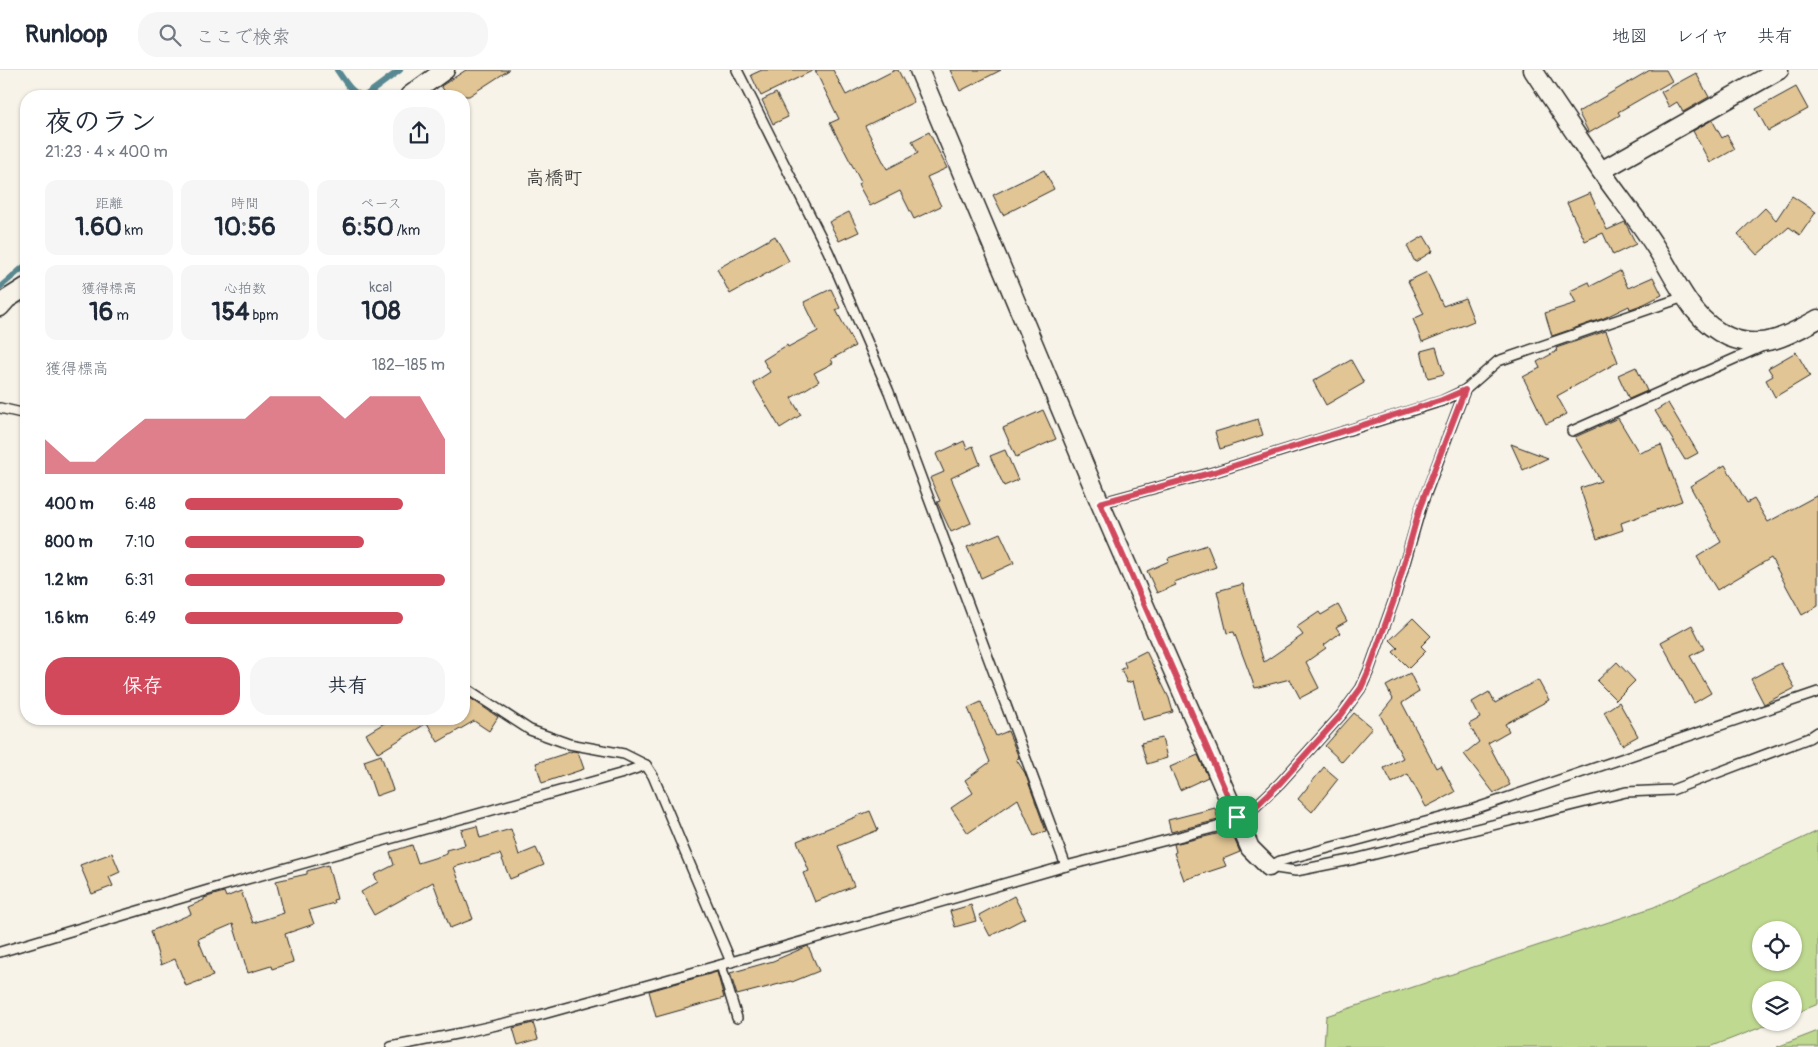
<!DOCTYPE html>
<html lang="ja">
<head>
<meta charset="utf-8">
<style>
	body { margin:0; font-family:Pangolin,"Klee One",sans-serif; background:#f6f6f7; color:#1f2937; height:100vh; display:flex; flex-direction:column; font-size:19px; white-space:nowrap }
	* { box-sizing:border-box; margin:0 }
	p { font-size:16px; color:#747a83 }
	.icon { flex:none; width:28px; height:28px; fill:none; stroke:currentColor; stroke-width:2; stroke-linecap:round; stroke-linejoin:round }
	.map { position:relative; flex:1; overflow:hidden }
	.sheet { position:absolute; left:20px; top:20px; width:450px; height:635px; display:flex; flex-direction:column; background:#fff; border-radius:20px; box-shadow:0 1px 4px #0004 }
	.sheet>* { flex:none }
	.fabs { position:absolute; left:1752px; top:851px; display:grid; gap:10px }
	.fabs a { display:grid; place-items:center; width:50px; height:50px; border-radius:50%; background:#fff; box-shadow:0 1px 4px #0004; font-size:25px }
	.pin { position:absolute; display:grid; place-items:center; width:42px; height:42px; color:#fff; margin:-21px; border-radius:10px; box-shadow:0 2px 8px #0006 }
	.round { display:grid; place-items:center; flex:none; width:52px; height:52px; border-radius:20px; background:#f6f6f7 }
	.summary { display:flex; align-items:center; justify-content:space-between; height:85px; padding:0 25px }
	h1 { font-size:28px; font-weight:700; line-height:38px }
	.figures { display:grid; grid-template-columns:repeat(3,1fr); gap:8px; height:85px; padding:5px 25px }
	.figures div { display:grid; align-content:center; border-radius:12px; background:#f6f6f7; text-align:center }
	.figures b { font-size:25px; font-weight:700 }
	.figures small { font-size:14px; font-weight:400 }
	.figures p { font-size:14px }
	.chart { height:140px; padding:10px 25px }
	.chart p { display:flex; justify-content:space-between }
	.chart svg { width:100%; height:90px; margin-top:5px; fill:#d1495b; opacity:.7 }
	.action { display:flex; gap:10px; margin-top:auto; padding:10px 25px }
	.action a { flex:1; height:58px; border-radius:20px; background:#d1495b; color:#fff; font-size:20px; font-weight:700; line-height:58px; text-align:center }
	.action a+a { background:#f6f6f7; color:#1f2937 }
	ul { padding:0 25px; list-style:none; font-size:16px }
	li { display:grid; grid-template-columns:80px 60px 1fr; align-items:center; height:38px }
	li i { height:12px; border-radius:6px; background:#d1495b }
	header { display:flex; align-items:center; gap:30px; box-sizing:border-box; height:70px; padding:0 25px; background:#fff; border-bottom:1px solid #e0e1e3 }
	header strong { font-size:24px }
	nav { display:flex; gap:28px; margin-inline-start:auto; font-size:18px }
	.search { width:350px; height:45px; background:#f6f6f7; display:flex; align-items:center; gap:12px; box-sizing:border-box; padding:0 18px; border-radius:20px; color:#747a83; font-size:19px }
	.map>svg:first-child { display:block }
	.green { fill:#bfd990; stroke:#75825e; fill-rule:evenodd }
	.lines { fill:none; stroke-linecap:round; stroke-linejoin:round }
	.stream { stroke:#598891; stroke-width:6 }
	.building { fill:#e1c595; stroke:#2b2b2b }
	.service-casing { stroke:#2b2b2b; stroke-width:12 }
	.minor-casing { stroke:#2b2b2b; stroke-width:21 }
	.service { stroke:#f7f3e8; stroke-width:9 }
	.minor { stroke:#f7f3e8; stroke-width:18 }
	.route-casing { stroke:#fff; stroke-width:10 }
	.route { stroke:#d1495b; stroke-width:6 }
	.labels { text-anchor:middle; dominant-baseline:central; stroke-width:4; stroke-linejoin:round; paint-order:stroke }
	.quarter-label { font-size:19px; fill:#2b2b2b; stroke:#f7f3e8 }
</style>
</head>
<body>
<header>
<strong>Runloop</strong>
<div class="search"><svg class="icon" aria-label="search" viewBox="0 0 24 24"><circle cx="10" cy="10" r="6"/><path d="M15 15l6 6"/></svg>ここで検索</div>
<nav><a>地図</a><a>レイヤ</a><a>共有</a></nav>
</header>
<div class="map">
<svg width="1818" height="977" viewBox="0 0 1818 977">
	<rect width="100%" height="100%" fill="#f7f3e8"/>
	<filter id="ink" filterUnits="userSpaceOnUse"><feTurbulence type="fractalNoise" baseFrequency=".02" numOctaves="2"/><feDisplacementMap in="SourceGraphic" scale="10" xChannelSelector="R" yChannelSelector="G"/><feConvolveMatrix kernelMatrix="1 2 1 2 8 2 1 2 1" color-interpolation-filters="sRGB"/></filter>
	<g filter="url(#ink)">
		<g class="green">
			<path d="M1818 761V934L1794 944V920H1761V952L1772 953 1710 977H1324L1326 946 1654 837ZM1761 860H1794V892H1761Z"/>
			<path d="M1818 961V977H1777Z"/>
		</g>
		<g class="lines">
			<g class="stream">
				<path d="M337 0C345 11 351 24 365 26L400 0"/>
				<path d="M0 217 26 195"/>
			</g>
		</g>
		<g class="building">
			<path d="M466 0H509L469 26H448L441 16Z"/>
			<path d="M762 0H814L761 26 751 5Z"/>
			<path d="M815 0H833L846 25 895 0H898L914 32 865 56 887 99 918 83 912 71 929 62 947 98 927 107 941 136 914 149 900 121 870 136 858 114 861 112 830 53 839 49Z"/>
			<path d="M950 0H1001L960 21Z"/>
			<path d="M1650 0H1666L1672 11 1618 42 1620 45 1589 63 1578 42Z"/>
			<path d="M1696 3 1709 27 1683 42 1677 32 1669 37 1661 22Z"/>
			<path d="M1796 17 1808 39 1768 61 1756 39Z"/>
			<path d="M776 23 788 47 773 54 762 30Z"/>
			<path d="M1712 50 1722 68 1727 65 1735 79 1710 93 1693 61Z"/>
			<path d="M1044 100 1054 119 1003 145 993 125Z"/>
			<path d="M1590 123 1607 160 1625 152 1636 174 1613 185 1603 163 1585 171 1567 133Z"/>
			<path d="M1792 126 1816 142 1800 165 1789 157 1757 185 1738 164 1765 138 1776 150Z"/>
			<path d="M849 142 859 162 839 171 829 152Z"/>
			<path d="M775 166 789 191 730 224 717 199Z"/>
			<path d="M1424 166 1433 181 1415 192 1407 176Z"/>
			<path d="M1620 201 1628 218 1653 207 1662 225 1644 234 1630 239 1629 236 1604 248 1552 266 1545 243 1576 233 1570 221 1589 212 1591 216Z"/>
			<path d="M1427 202 1443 236 1465 228 1474 251 1422 272 1413 249 1424 244 1408 211Z"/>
			<path d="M831 219 840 238 836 240 855 276 831 289 833 293 814 303 819 311 791 328 801 345 780 358 753 313 770 302 763 290 787 275 788 277 818 261 804 232Z"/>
			<path d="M1606 261 1618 292 1557 326 1567 344 1546 354 1523 307 1540 298 1537 292 1557 281 1556 278Z"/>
			<path d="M1436 277 1444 304 1428 308 1421 281Z"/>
			<path d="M1796 282 1810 306 1775 327 1766 310 1773 306 1768 298Z"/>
			<path d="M1351 290 1364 313 1326 335 1313 311Z"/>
			<path d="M1636 297 1647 321 1629 329 1618 305Z"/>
			<path d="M1668 333 1698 383 1685 390 1655 341Z"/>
			<path d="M1043 340 1056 369 1016 387 1003 358Z"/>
			<path d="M1618 348 1639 383 1661 375 1682 431 1621 453 1623 460 1597 469 1580 418 1601 411 1575 367Z"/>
			<path d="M1258 349 1263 365 1220 379 1215 362Z"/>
			<path d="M964 371 967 379 973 376 980 394 951 408 971 453 951 462 937 432 940 431 930 408 944 402 936 384Z"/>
			<path d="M1511 374 1548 388 1523 400Z"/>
			<path d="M1005 380 1018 410 1004 416 990 386Z"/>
			<path d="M1725 395 1747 433 1754 429 1768 452 1818 425V536L1802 545 1771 488 1717 520 1697 487 1721 472 1690 416Z"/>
			<path d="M1000 463 1014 493 981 508 967 477Z"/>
			<path d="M1207 475 1216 497 1174 512 1176 515 1157 523 1147 501 1169 491 1168 488Z"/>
			<path d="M1243 514 1257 569 1264 592 1303 565 1297 557 1319 542 1321 545 1338 535 1347 551 1336 557 1340 563 1324 575 1326 578 1306 592 1319 618 1300 628 1290 609 1255 618 1234 562 1227 563 1217 521Z"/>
			<path d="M1413 548 1431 566 1421 576 1426 581 1409 598 1393 582 1398 578 1390 570Z"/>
			<path d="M1692 555 1704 579 1690 586 1711 623 1694 633 1661 572Z"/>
			<path d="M1146 581 1169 628 1173 642 1143 650 1133 611 1127 613 1121 599 1126 597 1124 592Z"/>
			<path d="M1617 592 1635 611 1616 630 1597 611Z"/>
			<path d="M1781 593 1795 618 1764 634 1751 609Z"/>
			<path d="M1410 603 1419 622 1402 633 1436 698 1441 695 1455 722 1426 737 1408 704 1392 713 1384 698 1403 688 1380 645 1393 629 1386 616Z"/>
			<path d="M1538 610 1549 630 1505 654 1509 661 1488 673 1510 715 1494 723 1464 684 1479 672 1469 654 1480 648 1472 632 1489 622 1495 633Z"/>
			<path d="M464 624 498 647 489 661 474 651 438 672 427 653 378 683 366 664 391 649H464Z"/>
			<path d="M981 632 996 666 1008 661 1019 688 1016 689 1025 703 1046 761 1034 766 1018 729 968 763 951 738 973 723 965 710 990 692 968 638Z"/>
			<path d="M1619 632 1638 666 1622 675 1604 642Z"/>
			<path d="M1354 643 1372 658 1342 692 1325 676Z"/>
			<path d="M1162 668 1167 688 1147 694 1141 673Z"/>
			<path d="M573 681 578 682 584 699 542 713 536 693Z"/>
			<path d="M381 685 393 720 376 726 364 691Z"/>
			<path d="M1198 685 1208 707 1180 720 1170 697Z"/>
			<path d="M1324 697 1338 709 1312 742 1298 729Z"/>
			<path d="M1215 738 1218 750 1171 762 1168 750Z"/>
			<path d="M870 741 878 760 838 776 854 816 815 832 803 803 809 801 797 771Z"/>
			<path d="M477 756 480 768 511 759 519 785 536 778 544 795 510 809 500 784 454 797 473 849 450 858 433 812 374 845 361 822 378 812 374 805 394 795 390 782 412 775 418 793 447 784 446 780 465 775 461 760Z"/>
			<path d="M1230 759 1240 782 1223 789 1226 796 1184 810 1174 783 1176 782 1174 774 1221 763Z"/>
			<path d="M112 783 120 802 109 807 113 816 92 824 80 795Z"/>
			<path d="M328 795 337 829 333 830 334 833 309 840 314 854 285 864 293 892 272 899 271 896 248 903 233 854 198 869 213 906 186 916 175 889 161 895 151 861 191 844 188 837 204 830V828L217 824 224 822 226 827 241 821 253 853 284 843 276 811 307 804V801Z"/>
			<path d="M1014 826 1025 848 990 866 979 845Z"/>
			<path d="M971 835 976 851 955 857 950 841Z"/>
			<path d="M808 876 819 901 792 912 791 911 737 925 730 903 773 891Z"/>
			<path d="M717 902 724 928 656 947 649 921Z"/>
			<path d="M533 953 538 969 518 975 513 958Z"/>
		</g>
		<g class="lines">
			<g class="service-casing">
				<g id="service">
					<path d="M737 0 828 181 889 322 1066 796"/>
					<path d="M0 338 26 344"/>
					<path d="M1572 361 1761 277"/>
					<path d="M1100 433 1214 402 1442 331 1465 320"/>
					<path d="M464 617 530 660 569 674 624 684 646 695 653 706 731 892"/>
					<path d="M1269 797 1280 791 1474 739 1818 622"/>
					<path d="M1269 797 1296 801 1355 789 1626 722 1672 720 1809 668 1818 662"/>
					<path d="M0 882 215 818 620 704 646 695"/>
					<path d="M721 895 737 948"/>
					<path d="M391 977 461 963 536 946 731 892 1066 796 1217 757 1253 739 1280 713 1342 644 1361 618 1369 600 1394 530 1421 437 1465 320 1498 291 1684 227"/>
				</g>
			</g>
			<g class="minor-casing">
				<g id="minor">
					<path d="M919 0 1100 433 1250 778 1269 797"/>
					<path d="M1533 0C1555 34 1578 67 1601 101 1619 127 1639 151 1656 178 1677 210 1691 251 1729 267 1763 281 1789 265 1818 249"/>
					<path d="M409 26 445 0"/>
					<path d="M1601 101 1779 0"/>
					<path d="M0 237 7 229 26 217"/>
				</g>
			</g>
			<use href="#service" class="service"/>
			<use href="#minor" class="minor"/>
		</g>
	</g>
	<g class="lines" filter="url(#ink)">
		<g class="route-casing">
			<path id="route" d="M1465 320 1420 437 1394 530 1369 600 1361 618 1342 644 1280 713 1253 739 1237 747 1100 433 1214 402 1442 330Z"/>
		</g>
		<use href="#route" class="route"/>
	</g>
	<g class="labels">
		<g class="quarter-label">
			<text x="554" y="108">高橋町</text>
		</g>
	</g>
</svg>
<div class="fabs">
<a><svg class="icon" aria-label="locate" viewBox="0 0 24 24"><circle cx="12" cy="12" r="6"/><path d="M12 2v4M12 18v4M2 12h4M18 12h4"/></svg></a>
<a><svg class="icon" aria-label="layers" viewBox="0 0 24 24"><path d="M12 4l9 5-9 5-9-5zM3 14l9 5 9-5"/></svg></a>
</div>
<div class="pin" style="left:1237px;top:747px;background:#1e9e55"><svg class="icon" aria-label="arrive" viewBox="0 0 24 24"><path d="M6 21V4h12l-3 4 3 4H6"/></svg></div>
<section class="sheet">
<div class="summary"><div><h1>夜のラン</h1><p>21:23 · 4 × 400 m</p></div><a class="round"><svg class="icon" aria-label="share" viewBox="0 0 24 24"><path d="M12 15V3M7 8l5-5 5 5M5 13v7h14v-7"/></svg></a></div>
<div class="figures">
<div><p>距離</p><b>1.60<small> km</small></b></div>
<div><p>時間</p><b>10:56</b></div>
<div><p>ペース</p><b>6:50<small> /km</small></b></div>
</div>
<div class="figures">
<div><p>獲得標高</p><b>16<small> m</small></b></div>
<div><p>心拍数</p><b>154<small> bpm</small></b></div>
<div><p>kcal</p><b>108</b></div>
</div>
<div class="chart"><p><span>獲得標高</span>182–185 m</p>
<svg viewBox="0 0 160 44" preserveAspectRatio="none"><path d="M0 44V27L10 38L20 38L30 27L40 17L50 17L60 17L70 17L80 17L90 6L100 6L110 6L120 17L130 6L140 6L150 6L160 27V44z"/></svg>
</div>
<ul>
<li><b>400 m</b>6:48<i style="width:84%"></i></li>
<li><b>800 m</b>7:10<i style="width:69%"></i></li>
<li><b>1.2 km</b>6:31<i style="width:100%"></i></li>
<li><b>1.6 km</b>6:49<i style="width:84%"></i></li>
</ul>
<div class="action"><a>保存</a><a>共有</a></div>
</section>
</div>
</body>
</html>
